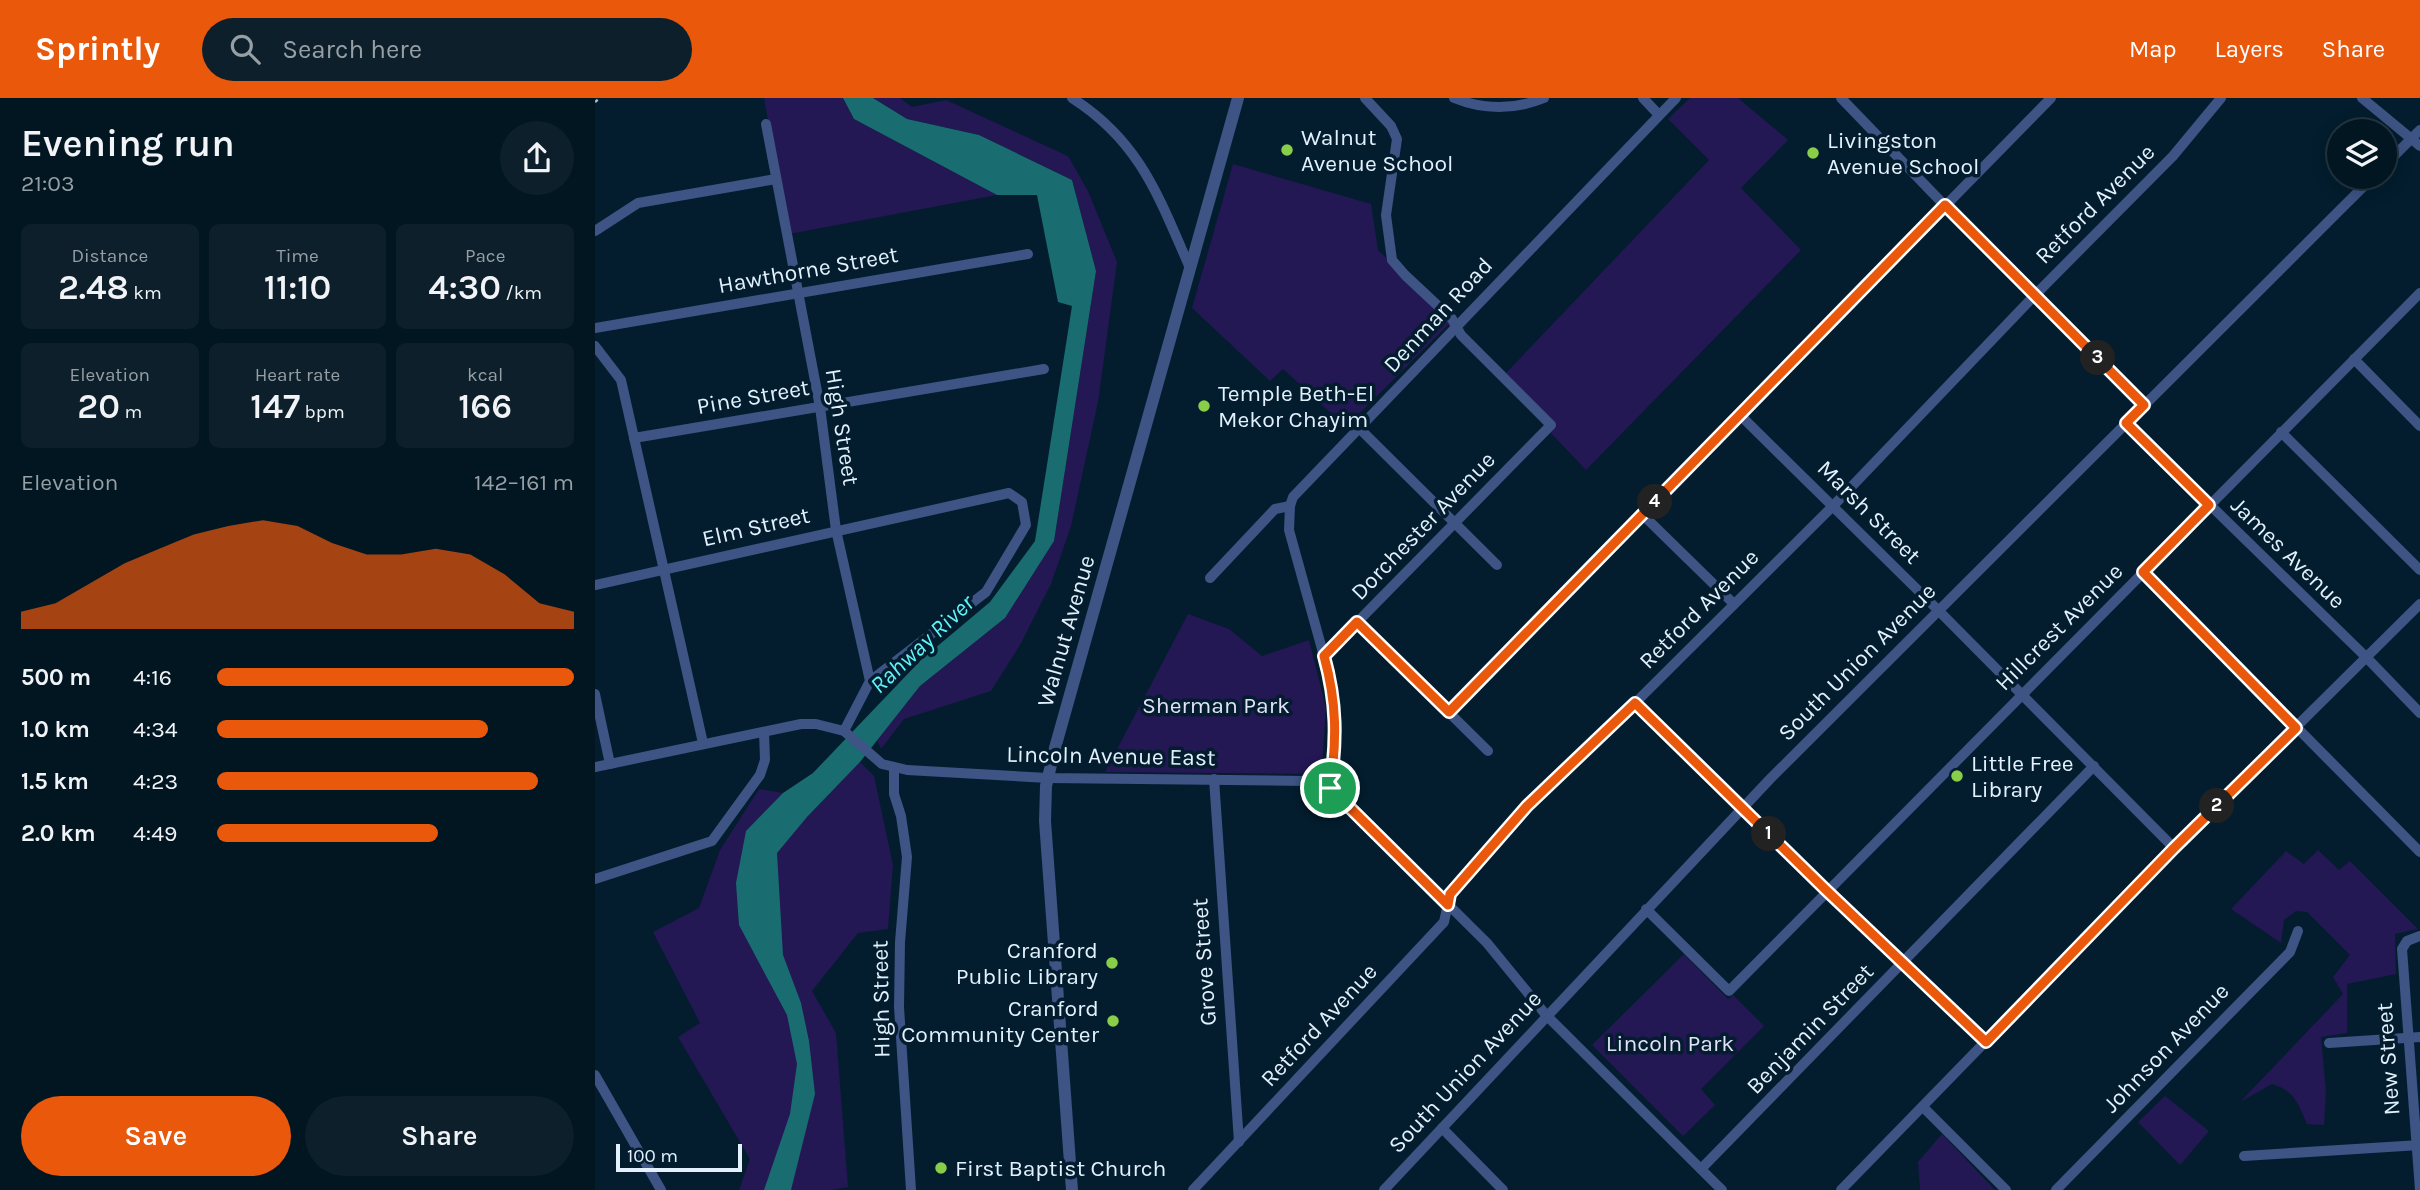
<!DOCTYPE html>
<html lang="en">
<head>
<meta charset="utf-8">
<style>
	body { margin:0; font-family:Karla,sans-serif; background:#0c1f2a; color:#f1f3f6; height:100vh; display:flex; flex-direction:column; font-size:26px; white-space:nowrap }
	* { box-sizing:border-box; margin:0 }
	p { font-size:23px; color:#969fa5 }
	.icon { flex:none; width:38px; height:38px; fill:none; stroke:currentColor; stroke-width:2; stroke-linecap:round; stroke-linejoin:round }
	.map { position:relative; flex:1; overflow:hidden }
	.sheet { display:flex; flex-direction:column; background:#021622; width:595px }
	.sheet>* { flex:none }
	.tools { position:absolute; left:1732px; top:21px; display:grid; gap:14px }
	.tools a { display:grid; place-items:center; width:70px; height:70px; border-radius:50%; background:#021622; box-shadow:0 4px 18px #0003,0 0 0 2px #233540; font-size:35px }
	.scale { position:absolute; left:21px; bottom:18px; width:126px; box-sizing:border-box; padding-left:7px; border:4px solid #e2f1fd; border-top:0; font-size:19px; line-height:24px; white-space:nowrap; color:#e2f1fd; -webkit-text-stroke:5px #031d2e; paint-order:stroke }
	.pin { position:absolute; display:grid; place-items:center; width:60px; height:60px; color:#fff; margin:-30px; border:4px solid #fff; border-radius:50%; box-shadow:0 2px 7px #0007 }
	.km { position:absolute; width:35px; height:35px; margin:-18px; border-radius:50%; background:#222; color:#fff; font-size:19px; line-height:35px; text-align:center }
	.round { display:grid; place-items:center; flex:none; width:74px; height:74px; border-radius:37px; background:#0c1f2a }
	.overview { display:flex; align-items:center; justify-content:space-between; height:119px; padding:0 21px }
	h1 { font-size:38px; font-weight:600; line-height:52px }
	.stats { display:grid; grid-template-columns:repeat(3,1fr); gap:10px; height:119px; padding:7px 21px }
	.stats div { display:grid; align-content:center; border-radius:10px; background:#0c1f2a; text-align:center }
	.stats b { font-size:35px; font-weight:600 }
	.stats small { font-size:19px; font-weight:400 }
	.stats p { font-size:19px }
	.chart { height:196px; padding:14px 21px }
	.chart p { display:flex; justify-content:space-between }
	.chart svg { width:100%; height:126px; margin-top:7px; fill:#ea580c; opacity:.7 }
	.cta { display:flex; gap:14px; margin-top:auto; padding:14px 21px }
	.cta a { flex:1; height:80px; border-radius:42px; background:#ea580c; color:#fff; font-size:28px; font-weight:600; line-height:80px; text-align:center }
	.cta a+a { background:#0c1f2a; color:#f1f3f6 }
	ul { padding:0 21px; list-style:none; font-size:23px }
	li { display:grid; grid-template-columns:112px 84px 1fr; align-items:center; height:52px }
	li i { height:18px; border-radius:9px; background:#ea580c }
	header { display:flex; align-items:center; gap:42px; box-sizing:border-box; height:98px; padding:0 35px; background:#ea580c; color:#fff }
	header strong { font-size:33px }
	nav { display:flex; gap:38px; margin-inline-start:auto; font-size:24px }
	.search { width:490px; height:63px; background:#0c1f2a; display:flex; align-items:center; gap:18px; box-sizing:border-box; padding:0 24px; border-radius:38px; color:#969fa5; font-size:26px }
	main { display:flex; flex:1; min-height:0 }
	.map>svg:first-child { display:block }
	.green { fill:#231754 }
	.water { fill:#196d70 }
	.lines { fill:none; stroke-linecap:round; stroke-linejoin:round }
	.minor { stroke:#3d5484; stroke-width:10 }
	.tertiary { stroke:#3d5484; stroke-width:12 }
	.rail { stroke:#a5b7c5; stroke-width:2.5; stroke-dasharray:3.5 7; stroke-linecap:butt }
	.route-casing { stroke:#fff; stroke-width:14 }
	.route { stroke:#ea580c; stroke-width:9 }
	.poi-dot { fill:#89ce48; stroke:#031d2e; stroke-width:2.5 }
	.labels { text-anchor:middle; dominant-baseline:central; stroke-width:7; stroke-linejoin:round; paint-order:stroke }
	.poi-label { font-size:23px; fill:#e2f1fd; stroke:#031d2e; text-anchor:start }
	.street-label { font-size:23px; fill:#e2f1fd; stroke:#031d2e }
	.park-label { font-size:23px; fill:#e2e2f9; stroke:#031d2e }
	.water-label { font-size:24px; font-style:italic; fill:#5ff4f9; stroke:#031d2e }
</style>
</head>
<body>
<header>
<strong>Sprintly</strong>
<div class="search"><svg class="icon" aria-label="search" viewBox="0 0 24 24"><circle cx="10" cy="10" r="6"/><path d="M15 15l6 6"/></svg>Search here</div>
<nav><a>Map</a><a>Layers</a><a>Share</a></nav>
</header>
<main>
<section class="sheet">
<div class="overview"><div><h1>Evening run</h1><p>21:03</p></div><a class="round"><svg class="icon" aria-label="share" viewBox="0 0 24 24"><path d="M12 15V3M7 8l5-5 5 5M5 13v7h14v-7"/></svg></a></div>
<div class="stats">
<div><p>Distance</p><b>2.48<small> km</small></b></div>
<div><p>Time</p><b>11:10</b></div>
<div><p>Pace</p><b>4:30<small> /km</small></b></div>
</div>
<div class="stats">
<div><p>Elevation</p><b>20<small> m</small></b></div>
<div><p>Heart rate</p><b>147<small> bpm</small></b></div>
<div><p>kcal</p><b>166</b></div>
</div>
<div class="chart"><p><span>Elevation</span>142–161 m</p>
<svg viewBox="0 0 160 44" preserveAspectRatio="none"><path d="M0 44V38L10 35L20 28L30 21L40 16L50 11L60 8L70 6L80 8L90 14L100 18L110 18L120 16L130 18L140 25L150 35L160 38V44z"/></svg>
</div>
<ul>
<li><b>500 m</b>4:16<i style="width:100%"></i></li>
<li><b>1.0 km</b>4:34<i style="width:76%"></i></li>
<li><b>1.5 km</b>4:23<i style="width:90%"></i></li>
<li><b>2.0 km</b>4:49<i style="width:62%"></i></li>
</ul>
<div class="cta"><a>Save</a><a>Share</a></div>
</section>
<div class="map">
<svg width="1825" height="1092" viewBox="0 0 1825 1092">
	<rect width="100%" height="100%" fill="#031d2e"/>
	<g class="green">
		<path d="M169 0H248L259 21 402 97 194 136Z"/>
		<path d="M278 0H305L317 9 351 2 473 58 493 93 522 164 503 304 476 428 456 486 425 547 396 593 309 621 286 651 282 642 325 588 410 520 459 443 501 173 477 82 384 37 312 21Z"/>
		<path d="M1095 0H1143L1193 42 1146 90 1206 152 991 372 853 227 751 329 688 271 675 283 597 210 638 66 776 106 783 152 911 275 1114 62 1073 21Z"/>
		<path d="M593 516 634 531 667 558 714 542 731 610 727 672 722 676 510 674Z"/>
		<path d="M265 664 279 678 298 767 293 831 263 835 217 893 241 935 253 1089 237 1092H144L155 1061 83 939 105 925 58 834 104 810 125 752 164 691 188 695 212 719Z"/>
		<path d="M1723 752 1744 772 1755 763 1823 831 1800 836 1801 876 1752 886V935L1726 939 1731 993 1729 1027 1712 1026C1703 1006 1700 993 1677 986L1645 1004 1748 896 1738 879 1755 857 1712 814 1701 813 1689 822 1686 845 1636 811 1691 753 1709 766Z"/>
		<path d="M1089 856 1133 901 1138 897 1169 928 1106 991 1120 1007 1088 1038 997 947Z"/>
		<path d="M1570 998 1614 1033 1585 1067 1543 1024Z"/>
		<path d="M1347 1036 1397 1089 1400 1092H1325L1323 1064Z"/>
	</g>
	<path class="water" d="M248 0H278L312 21 384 37 477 82 501 173 459 443 410 520 325 588 265 664 212 719 182 755 188 857 206 905 214 943 220 996 196 1092H169L195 1016 202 966 192 917 144 827 141 785 151 733 188 695 218 675 326 562 395 504 440 443 477 208 463 204 442 97H402L259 21Z"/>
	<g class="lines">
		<g class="minor">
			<path d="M477 0C546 44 564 100 595 170"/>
			<path d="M859 0C888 12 920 12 949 0"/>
			<path d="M1048 0 1064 17"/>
			<path d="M1246 0 1356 114 1549 307"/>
			<path d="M1767 0 1825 48"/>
			<path d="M171 26 225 309 241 432 275 583 249 633"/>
			<path d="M1790 67 1825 32"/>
			<path d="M0 133 43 105 181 81"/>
			<path d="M0 230 433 156"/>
			<path d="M0 248 26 282 108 645"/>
			<path d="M1759 261 1825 328"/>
			<path d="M1145 317 1343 512 1579 750"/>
			<path d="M1531 325 1771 559 1825 615"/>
			<path d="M764 330 902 467"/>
			<path d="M1686 334 1825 472"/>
			<path d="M39 340 449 271"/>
			<path d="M1048 417 1139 506"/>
			<path d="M1548 474 1825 754"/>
			<path d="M615 480 680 411 695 408"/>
			<path d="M0 487 414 395 427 404 431 427 391 494 275 583"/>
			<path d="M762 524 893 653"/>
			<path d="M729 558 956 327 866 237 857 221 810 177 797 162 791 117 802 41 796 28 770 0"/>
			<path d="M0 596 15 666"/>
			<path d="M1040 605 1231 792 1391 944"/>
			<path d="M854 614 1456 0"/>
			<path d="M0 669 206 626H221L249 633 287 666 312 672 453 680 711 683 723 685 744 698 892 845 951 917 1127 1092"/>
			<path d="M299 670V696L306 718 312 759 305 844 304 909 316 1092"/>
			<path d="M619 681 644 1044"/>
			<path d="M735 690 739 660 740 606 735 580 694 432 695 408 698 399 1081 0"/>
			<path d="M0 781 117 743 165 677 170 662 169 634"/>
			<path d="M1051 811 1134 893 1825 195"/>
			<path d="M1734 945 1825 939"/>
			<path d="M0 977 66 1092"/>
			<path d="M1328 1009 1411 1092"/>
			<path d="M847 1030 908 1092"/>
			<path d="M1649 1058 1825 1047"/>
			<path d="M1106 1071 1499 668"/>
			<path d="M598 1092 849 824 855 796 932 708 1040 605 1238 408 1440 197 1578 58 1626 0"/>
			<path d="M789 1092 1175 681 1778 79"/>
			<path d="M1246 1092 1579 750 1825 506"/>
			<path d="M1461 1092 1695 854 1703 833"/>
			<path d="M1825 1092 1807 851 1812 843 1825 838"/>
		</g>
		<path class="tertiary" d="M477 1092 450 723 451 688 460 650 643 0"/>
		<path class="rail" d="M0 4 5 0"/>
	</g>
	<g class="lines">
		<g class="route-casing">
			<path id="route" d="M1350 107 1549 307 1531 325 1614 407 1548 474 1701 630 1579 750 1391 944 1231 792 1040 605 932 708 855 796 853 807 735 690C742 642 742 605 729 558L762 524 854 614Z"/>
		</g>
		<use href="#route" class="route"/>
	</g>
	<g class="poi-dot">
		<circle cx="692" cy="52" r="7"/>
		<circle cx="1218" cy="55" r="7"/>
		<circle cx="609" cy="308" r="7"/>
		<circle cx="1362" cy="678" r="7"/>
		<circle cx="517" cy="865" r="7"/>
		<circle cx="518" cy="923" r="7"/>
		<circle cx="346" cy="1070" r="7"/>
	</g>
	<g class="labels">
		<g class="poi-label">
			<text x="706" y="39">Walnut<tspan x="706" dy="26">Avenue School</tspan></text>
			<text x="1232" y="42">Livingston<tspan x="1232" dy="26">Avenue School</tspan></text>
			<text x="623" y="295">Temple Beth-El<tspan x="623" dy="26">Mekor Chayim</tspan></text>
			<text x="1376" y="665">Little Free<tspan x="1376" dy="26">Library</tspan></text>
			<text x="503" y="852" text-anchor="end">Cranford<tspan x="503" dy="26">Public Library</tspan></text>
			<text x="504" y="910" text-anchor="end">Cranford<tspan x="504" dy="26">Community Center</tspan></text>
			<text x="360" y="1070">First Baptist Church</text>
		</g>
		<g class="street-label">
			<text transform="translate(1500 106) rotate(-45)">Retford Avenue</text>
			<text transform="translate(213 172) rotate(-10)">Hawthorne Street</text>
			<text transform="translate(843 217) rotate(-47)">Denman Road</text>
			<text transform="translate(158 299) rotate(-10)">Pine Street</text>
			<text transform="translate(247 329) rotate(81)">High Street</text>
			<text transform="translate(1274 414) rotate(45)">Marsh Street</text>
			<text transform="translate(828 428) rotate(-46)">Dorchester Avenue</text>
			<text transform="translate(161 429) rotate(-13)">Elm Street</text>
			<text transform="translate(1693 455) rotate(44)">James Avenue</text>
			<text transform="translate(1104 511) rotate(-45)">Retford Avenue</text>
			<text transform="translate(1464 529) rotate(-45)">Hillcrest Avenue</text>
			<text transform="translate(471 533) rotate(-74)">Walnut Avenue</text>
			<text transform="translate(1262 564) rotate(-45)">South Union Avenue</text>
			<text transform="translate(516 658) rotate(1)">Lincoln Avenue East</text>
			<text transform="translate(609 864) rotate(-94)">Grove Street</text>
			<text transform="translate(286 901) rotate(-91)">High Street</text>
			<text transform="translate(724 927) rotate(-47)">Retford Avenue</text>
			<text transform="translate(1215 931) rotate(-46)">Benjamin Street</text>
			<text transform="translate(1571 950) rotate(-46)">Johnson Avenue</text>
			<text transform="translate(1793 961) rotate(-94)">New Street</text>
			<text transform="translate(870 974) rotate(-47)">South Union Avenue</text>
		</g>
		<g class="park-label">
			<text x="621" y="607">Sherman Park</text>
			<text x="1075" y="945">Lincoln Park</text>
		</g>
		<g class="water-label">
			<text transform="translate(327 546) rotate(-43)">Rahway River</text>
		</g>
	</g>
</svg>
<div class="tools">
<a><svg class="icon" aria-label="layers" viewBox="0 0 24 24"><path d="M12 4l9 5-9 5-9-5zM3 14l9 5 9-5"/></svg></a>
</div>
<div class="scale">100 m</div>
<div class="pin" style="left:735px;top:690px;background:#1e9e55"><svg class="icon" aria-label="arrive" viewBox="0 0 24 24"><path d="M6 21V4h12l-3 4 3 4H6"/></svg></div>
<b class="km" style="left:1174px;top:736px">1</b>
<b class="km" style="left:1622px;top:708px">2</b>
<b class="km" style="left:1503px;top:260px">3</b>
<b class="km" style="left:1060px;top:404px">4</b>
</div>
</main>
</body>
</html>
